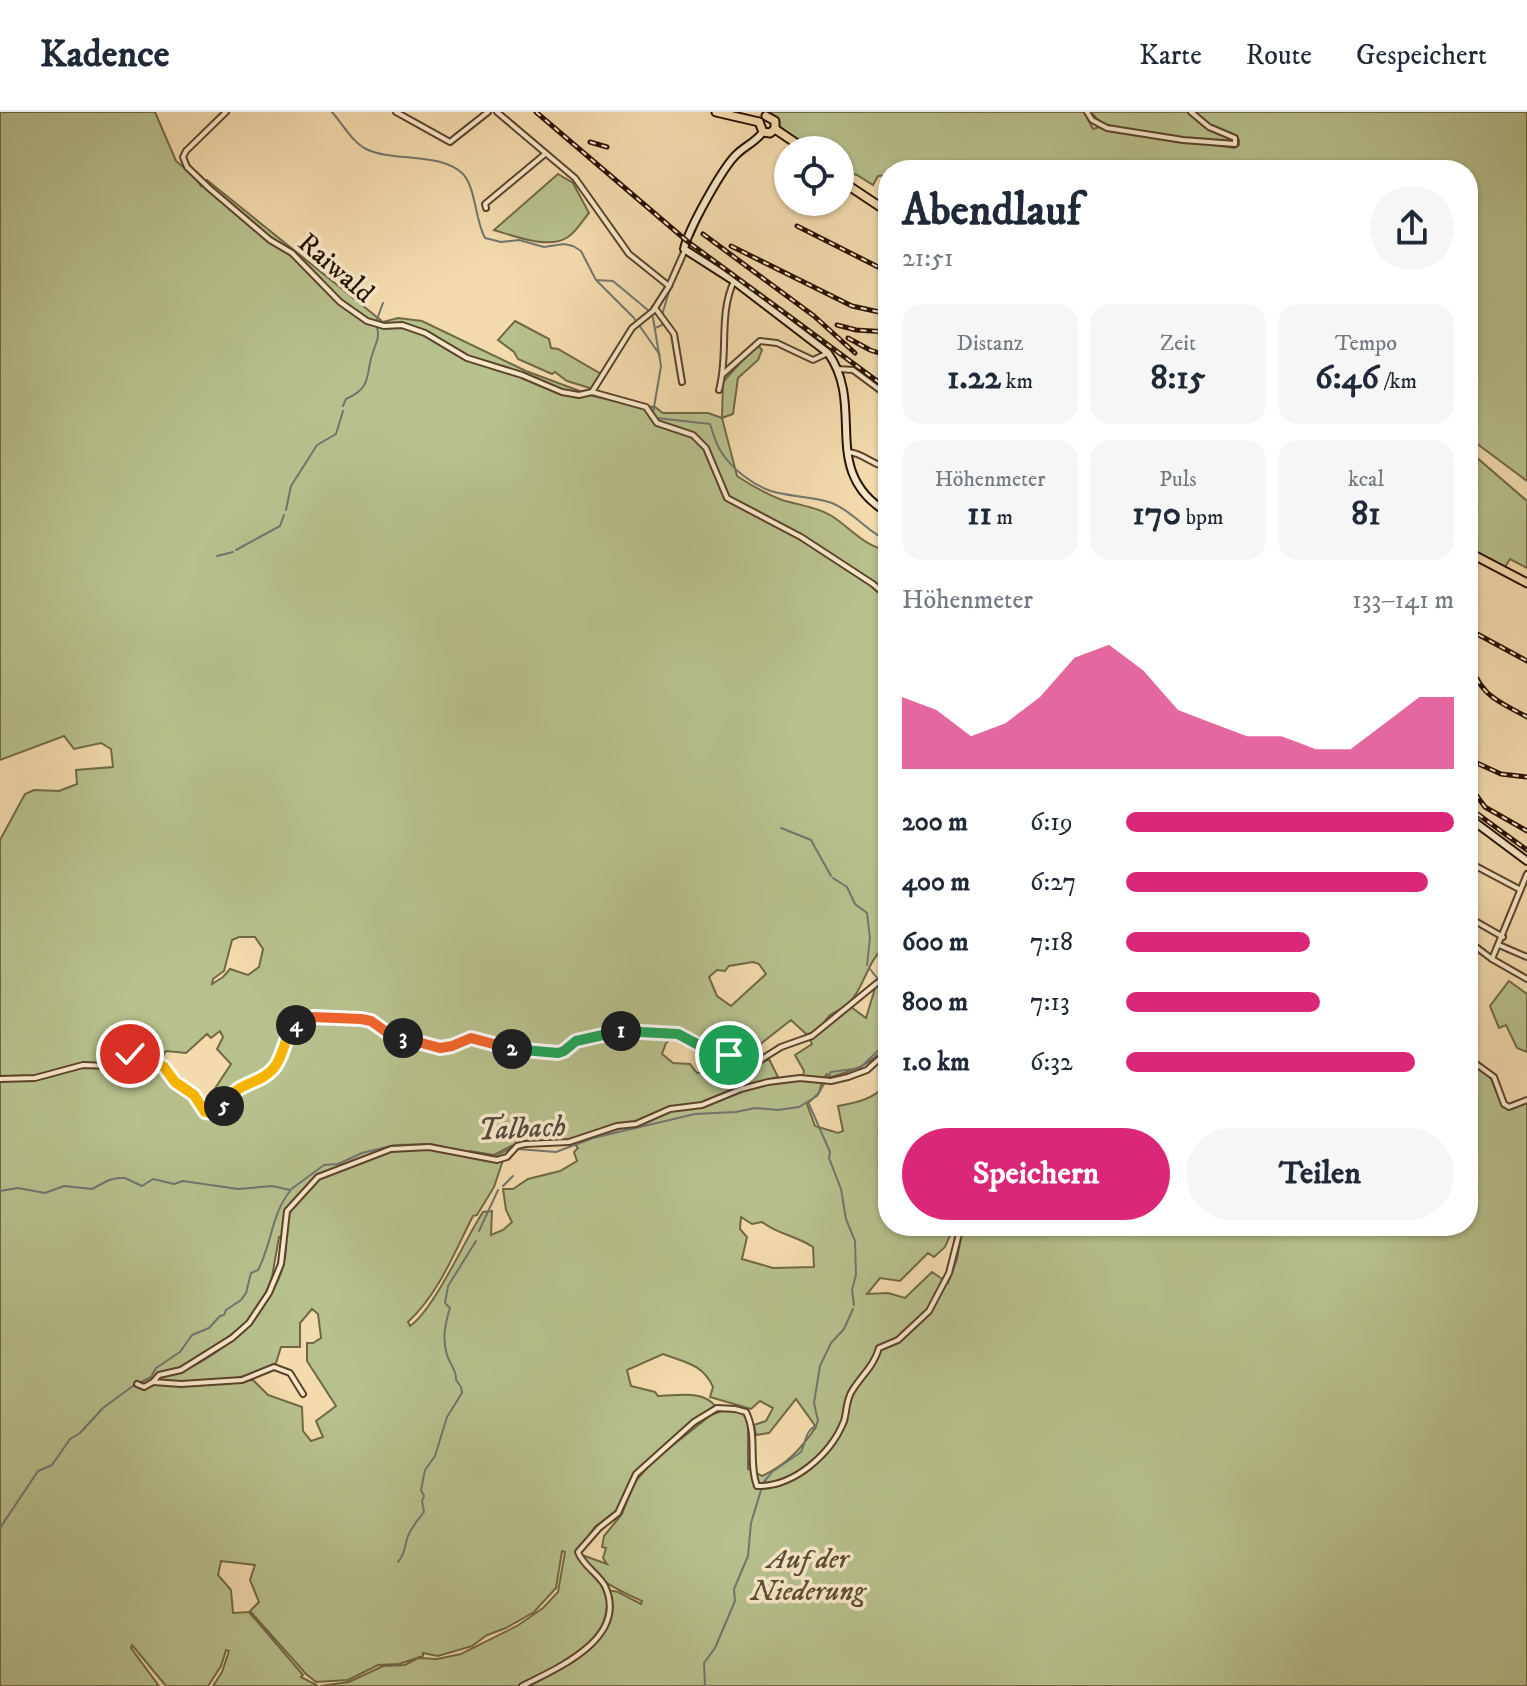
<!DOCTYPE html>
<html lang="de">
<head>
<meta charset="utf-8">
<style>
	body { margin:0; font-family:"IM FELL DW Pica",serif; background:#f6f6f7; color:#1f2937; height:100vh; display:flex; flex-direction:column; font-size:30px; white-space:nowrap }
	* { box-sizing:border-box; margin:0 }
	p { font-size:26px; color:#747a83 }
	.icon { flex:none; width:44px; height:44px; fill:none; stroke:currentColor; stroke-width:2; stroke-linecap:round; stroke-linejoin:round }
	.map { position:relative; flex:1; overflow:hidden }
	.panel { position:absolute; left:878px; top:48px; width:600px; height:1076px; display:flex; flex-direction:column; background:#fff; border-radius:32px; box-shadow:0 2px 6px #0004 }
	.panel>* { flex:none }
	.tools { position:absolute; left:774px; top:24px; display:grid; gap:16px }
	.tools a { display:grid; place-items:center; width:80px; height:80px; border-radius:50%; background:#fff; box-shadow:0 2px 6px #0004; font-size:40px }
	.pin { position:absolute; display:grid; place-items:center; width:68px; height:68px; color:#fff; margin:-34px; border:4px solid #fff; border-radius:50%; box-shadow:0 2px 8px #0007 }
	.km { position:absolute; width:40px; height:40px; margin:-20px; border-radius:50%; background:#222; color:#fff; font-size:22px; line-height:40px; text-align:center }
	.round { display:grid; place-items:center; flex:none; width:84px; height:84px; border-radius:42px; background:#f6f6f7 }
	.head { display:flex; align-items:center; justify-content:space-between; height:136px; padding:0 24px }
	h1 { font-size:44px; font-weight:700; line-height:60px }
	.metrics { display:grid; grid-template-columns:repeat(3,1fr); gap:12px; height:136px; padding:8px 24px }
	.metrics div { display:grid; align-content:center; border-radius:20px; background:#f6f6f7; text-align:center }
	.metrics b { font-size:34px; font-weight:700 }
	.metrics small { font-size:22px; font-weight:400 }
	.metrics p { font-size:22px }
	.chart { height:224px; padding:16px 24px }
	.chart p { display:flex; justify-content:space-between }
	.chart svg { width:100%; height:144px; margin-top:8px; fill:#db2777; opacity:.7 }
	.primary-button { display:flex; gap:16px; margin-top:auto; padding:16px 24px }
	.primary-button a { flex:1; height:92px; border-radius:48px; background:#db2777; color:#fff; font-size:32px; font-weight:700; line-height:92px; text-align:center }
	.primary-button a+a { background:#f6f6f7; color:#1f2937 }
	ul { padding:0 24px; list-style:none; font-size:26px }
	li { display:grid; grid-template-columns:128px 96px 1fr; align-items:center; height:60px }
	li i { height:20px; border-radius:10px; background:#db2777 }
	header { display:flex; align-items:center; gap:48px; box-sizing:border-box; height:112px; padding:0 40px; background:#fff; border-bottom:2px solid #e0e1e3 }
	header strong { font-size:38px }
	nav { display:flex; gap:44px; margin-inline-start:auto; font-size:28px }
	.map>svg:first-child { display:block }
	.green { fill:#b7c18d; stroke:#706846; stroke-width:2; fill-rule:evenodd }
	.lines { fill:none; stroke-linecap:round; stroke-linejoin:round }
	.stream { stroke:#71756e; stroke-width:2 }
	.street-casing { stroke:#5b432b; stroke-width:8 }
	.secondary-casing { stroke:#281000; stroke-width:10 }
	.primary-casing { stroke:#281000; stroke-width:11 }
	.street { stroke:#f7e8ca; stroke-width:4 }
	.secondary { stroke:#f7e8ca; stroke-width:6 }
	.primary { stroke:#f3dbad; stroke-width:7 }
	.rail-casing { stroke:#281000; stroke-width:5 }
	.rail { stroke:#f7e8ca; stroke-width:2; stroke-dasharray:6; stroke-linecap:butt }
	.split-1-casing { stroke:#fff; stroke-width:16 }
	.split-2-casing { stroke:#fff; stroke-width:16 }
	.split-3-casing { stroke:#fff; stroke-width:16 }
	.split-4-casing { stroke:#fff; stroke-width:16 }
	.split-5-casing { stroke:#fff; stroke-width:16 }
	.split-6-casing { stroke:#fff; stroke-width:16 }
	.split-1 { stroke:#22a559; stroke-width:10 }
	.split-2 { stroke:#22a559; stroke-width:10 }
	.split-3 { stroke:#f0652b; stroke-width:10 }
	.split-4 { stroke:#f0652b; stroke-width:10 }
	.split-5 { stroke:#f5b400; stroke-width:10 }
	.split-6 { stroke:#f5b400; stroke-width:10 }
	.labels { text-anchor:middle; dominant-baseline:central; stroke-width:7; stroke-linejoin:round; paint-order:stroke }
	.street-label { font-size:28px; fill:#281000; stroke:#f7e8ca }
	.park-label { font-size:28px; font-style:italic; fill:#5a4e31; stroke:#f7e8ca }
	.water-label { font-size:30px; font-style:italic; fill:#534b40; stroke:#f7e8ca }
</style>
</head>
<body>
<header>
<strong>Kadence</strong>
<nav><a>Karte</a><a>Route</a><a>Gespeichert</a></nav>
</header>
<div class="map">
<svg width="1527" height="1574" viewBox="0 0 1527 1574">
	<rect width="100%" height="100%" fill="#f3dbad"/>
	<filter id="stains"><feTurbulence type="fractalNoise" baseFrequency=".0025" numOctaves="4"/><feColorMatrix values="0 0 0 0 .2 0 0 0 0 .09 0 0 0 0 .02 0 0 0 .5 -.17"/></filter>
	<radialGradient id="worn" r=".72"><stop offset=".6" stop-color="#630" stop-opacity="0"/><stop offset="1" stop-color="#630" stop-opacity=".3"/></radialGradient>
	<g class="green">
		<path d="M0 0H155L176 49 197 67 201 74 207 68 383 210 398 206 422 209 526 259 593 284 637 294 655 295 663 301H708L722 306 723 270 757 232 762 238 758 248 738 266 733 302 722 306 737 364C752 374 766 382 782 388 798 393 814 394 830 403 849 414 865 436 888 438V833C867 846 866 873 850 890 845 896 835 899 829 904 822 912 819 921 806 922L791 908 754 937 762 946 749 950 708 937 676 920 656 921 626 916 605 919 607 923 623 919 653 925 674 924 666 931 662 942 673 951 690 952 697 961 760 952 769 947 778 965 737 976 698 992 676 995 640 1009 563 1029 557 1012 531 1016 532 1030 511 1034 494 1043 470 1039 466 1045 503 1048 494 1075 477 1103 473 1104C454 1141 439 1181 408 1210L410 1214C434 1198 465 1127 483 1100L492 1099 491 1123 503 1118 512 1110 506 1098 503 1077H513L528 1067 560 1059 577 1049 574 1040 578 1036 573 1030 629 1014 668 999 690 996 751 975 790 967 822 970 819 981 807 992 815 1014 838 1021 843 1019 838 994C859 990 874 987 888 971V1114H954L945 1135 934 1145 928 1141 900 1169 880 1166 867 1182 888 1181 905 1186 932 1160 948 1171 957 1147 963 1114H1468V948L1489 962 1502 993 1509 995 1527 988V1574H320L349 1570 383 1554 405 1553 418 1546 437 1547 461 1542 517 1514 543 1496 558 1480 565 1440 562 1439 556 1476 534 1500 506 1516 487 1523 472 1534 438 1544 423 1541V1544L399 1552 378 1553 348 1568 316 1570 306 1562 250 1499 259 1490 250 1468 255 1453 221 1449 218 1463 231 1478 233 1501 249 1500 303 1563 301 1565 318 1574H213L222 1560 229 1539 226 1538 221 1554 208 1574H166L132 1533 131 1536 159 1574H0V728L25 682 34 678 59 679 77 672 76 658 113 655 111 637 101 631 74 637 64 624 0 648ZM239 825H255L263 837 259 855 248 863 230 857 223 865 212 872 213 867 224 859 232 828ZM753 850 759 852 766 862 731 894 717 884 709 865 717 858 725 859 729 854ZM220 919 223 925 217 937 231 952 214 978 226 987C241 967 264 969 277 950L281 949 270 963 237 979 222 1000 206 1003 188 981 173 970 167 960 140 945V940L160 948 166 939 186 941 207 922 211 926ZM741 1105 752 1112 762 1110C777 1122 797 1124 813 1135L814 1155 773 1156 742 1147 747 1125 740 1117ZM286 1124C290 1185 227 1243 175 1262L174 1259 226 1227 248 1209 263 1188 272 1165 279 1125ZM312 1197 318 1202 321 1226 313 1231H307V1249L336 1294 316 1309 323 1325 311 1329 303 1319 302 1295 268 1283 253 1268 189 1274 175 1272V1269C207 1272 249 1268 276 1251L281 1235H300V1211ZM663 1242C684 1250 703 1252 713 1275L710 1285 751 1297 760 1289 773 1296 766 1309 754 1313 756 1323 769 1321 796 1287 816 1315C800 1338 787 1352 762 1364L748 1357V1310L742 1300 727 1297 711 1303 653 1349 634 1371 622 1402 604 1424 602 1435 606 1436 603 1446 607 1452 582 1443C592 1468 619 1478 642 1489L641 1492 618 1480 608 1478C609 1497 613 1516 595 1528 620 1486 603 1473 577 1440L595 1415 621 1395 629 1371 641 1354 703 1302 716 1295C703 1277 677 1284 658 1284L655 1280 631 1274 627 1258Z"/>
		<path d="M770 0H1084L1093 17 1099 15 1234 36 1239 33V28L1213 16 1193 0H1527V369L1468 325V58H888V63L878 64 873 73 857 63 840 59V38H810L779 14Z"/>
		<path d="M1091 0H1189L1201 12 1233 27V30C1213 34 1126 20 1105 12 1099 10 1095 5 1091 0Z"/>
		<path d="M558 62 573 71 589 101C583 108 576 120 568 125 549 138 514 124 494 118Z"/>
		<path d="M515 209 549 227 551 236 558 237 601 262 593 277 567 269 555 260 552 262 518 247 514 240 498 228Z"/>
		<path d="M1468 338 1527 389V456L1510 447 1505 455 1472 439 1477 429 1468 424Z"/>
		<path d="M888 867V934C867 954 858 957 831 965L827 962 824 966 803 964 804 959 795 943 812 932 810 927 851 895 866 906 876 873Z"/>
		<path d="M1509 869 1527 882V940L1517 936 1506 913 1499 916 1490 894Z"/>
	</g>
	<g class="lines">
		<g class="stream">
			<path d="M332 0C342 11 352 30 366 37 392 50 439 40 462 61 476 74 475 109 485 126L501 130 519 128 544 135 564 132 573 134 581 139 596 168 613 169 649 199 653 206 661 254 653 301 657 306 710 312C713 321 716 333 722 341 732 357 753 373 771 379 790 385 812 384 832 391 854 400 867 420 888 429"/>
			<path d="M693 124C703 100 723 56 744 41"/>
			<path d="M597 169 634 206 660 243"/>
			<path d="M662 203 671 173"/>
			<path d="M376 210 383 191"/>
			<path d="M655 216 662 213V208"/>
			<path d="M343 294 346 287C373 275 365 263 373 240 376 230 380 226 377 215"/>
			<path d="M286 398 291 374 317 333 336 322 343 299"/>
			<path d="M236 438 280 414 284 403"/>
			<path d="M217 444 233 440"/>
			<path d="M781 716 811 728 831 764"/>
			<path d="M833 766 847 775 855 792 867 801 870 826 867 853"/>
			<path d="M870 857 877 866"/>
			<path d="M809 992 830 1040 829 1046 841 1077 846 1107 855 1129 856 1163 852 1178 854 1193"/>
			<path d="M518 1037 556 1040 593 1026 695 1002 736 1000 755 996 778 998 799 995 817 984 831 960 860 956 888 929"/>
			<path d="M488 1044H496L511 1036"/>
			<path d="M503 1074 513 1064"/>
			<path d="M0 1079 18 1076 45 1081 64 1074 92 1077 109 1068 118 1066H125L142 1074 153 1067 174 1072 183 1069 238 1077 272 1074 290 1078 324 1053 338 1052 362 1041 395 1033 430 1032 466 1040"/>
			<path d="M479 1119 498 1078"/>
			<path d="M763 1371 772 1360 801 1340C806 1330 805 1319 816 1314L818 1309 814 1291 820 1254 831 1231 844 1217 853 1197"/>
			<path d="M0 1416 38 1359 52 1353 70 1327 80 1321 103 1296 133 1274 151 1265 156 1256 180 1240 192 1223 209 1216 220 1204 224 1203 226 1198 241 1188 246 1181 251 1161 258 1158C272 1132 271 1103 290 1079"/>
			<path d="M398 1450C406 1441 404 1434 408 1424 412 1414 418 1408 424 1400L422 1389 424 1384 421 1378 425 1358 435 1344 447 1305 462 1281 461 1275 456 1268C457 1258 450 1253 447 1243 442 1227 445 1212 450 1196L445 1191 448 1174 476 1129"/>
			<path d="M705 1574 704 1551 715 1536 735 1489 734 1477 748 1444 751 1411 761 1378"/>
		</g>
		<g class="street-casing">
			<g id="street">
				<path d="M226 0 186 39 183 45 187 55 209 76 270 128 292 141 340 190 367 209 384 214 402 213 425 221 467 246 522 263 562 280 579 283 592 280 646 295 657 311 693 323 706 336 727 386 801 425 873 472 888 485"/>
				<path d="M396 0 450 30 488 0"/>
				<path d="M497 0 575 66 629 142 669 174 685 138"/>
				<path d="M1087 0 1092 8 1107 16 1183 28 1235 32V26L1209 15 1191 0"/>
				<path d="M486 96 485 92 545 42"/>
				<path d="M655 196 674 222 682 270"/>
				<path d="M838 257 853 258 888 284"/>
				<path d="M723 262 760 229 777 231 813 248 828 241"/>
				<path d="M719 278C729 242 718 203 734 169"/>
				<path d="M592 280 632 216 653 199 669 174"/>
				<path d="M848 340C864 341 873 354 888 355"/>
				<path d="M1468 750 1519 777"/>
				<path d="M1468 805 1503 825"/>
				<path d="M1468 829 1492 847 1527 867"/>
				<path d="M1499 833 1527 845"/>
				<path d="M1492 847 1527 762"/>
				<path d="M1468 946 1494 965 1504 992 1509 995 1527 988"/>
				<path d="M0 967 35 966 83 953 110 954 130 942 137 941 168 958 175 970 194 983 205 1000 214 1001 224 994 237 977 272 959 281 945 292 916 313 905 367 908 392 924 440 936 452 934 471 926 510 937 558 941 587 926 631 918 653 922H678L712 939 747 951 757 950 781 935 812 924 877 871 888 866"/>
				<path d="M137 1272 144 1275 153 1270"/>
				<path d="M303 1282 290 1261 274 1255 242 1268 181 1272 153 1270 159 1263 181 1258 232 1226 249 1211 269 1181 281 1152 287 1099 318 1065 391 1037 429 1035 497 1048 507 1045 517 1034 525 1032 569 1030 617 1014 636 1012 670 997 702 993 741 977 768 970 800 966 831 969 848 965 867 958 888 939"/>
				<path d="M522 1574C558 1556 629 1526 605 1474 598 1461 583 1454 578 1440L599 1416 618 1401 636 1362 694 1310 717 1296 735 1297 746 1300C758 1324 748 1350 757 1374 794 1375 831 1342 844 1309 847 1299 846 1288 852 1279 861 1264 874 1254 879 1236L898 1228 929 1199 949 1161 961 1114"/>
			</g>
		</g>
		<g class="secondary-casing">
			<g id="secondary">
				<path d="M763 20C755 30 747 33 738 41 723 54 688 118 684 137L734 169 828 241C867 296 818 359 888 401"/>
				<path d="M1468 705 1527 749"/>
			</g>
		</g>
		<g class="primary-casing">
			<g id="primary">
				<path d="M716 0 759 10"/>
				<path d="M766 4 775 9V17"/>
				<path d="M759 10 763 20 770 21 775 17"/>
				<path d="M775 17 806 38"/>
				<path d="M840 68 888 100"/>
				<path d="M1468 440 1527 471"/>
			</g>
		</g>
		<use href="#street" class="street"/>
		<use href="#secondary" class="secondary"/>
		<use href="#primary" class="primary"/>
		<g class="rail-casing">
			<g id="rail">
				<path d="M536 0 687 129 888 277"/>
				<path d="M590 30 607 35"/>
				<path d="M797 114 888 160"/>
				<path d="M703 122 814 204 855 241"/>
				<path d="M731 134 852 194 888 202"/>
				<path d="M837 213 856 218 888 220"/>
				<path d="M848 226 870 238 888 244"/>
				<path d="M1468 517 1527 549"/>
				<path d="M1468 544C1479 583 1494 587 1527 605"/>
				<path d="M1468 647 1501 662 1527 665"/>
				<path d="M1468 672 1485 695 1527 719"/>
				<path d="M1468 695 1527 738"/>
			</g>
		</g>
		<use href="#rail" class="rail"/>
	</g>
	<g class="lines">
		<g class="split-1-casing">
			<path id="split-1" d="M621 919 678 922 708 938 729 943"/>
		</g>
		<g class="split-2-casing">
			<path id="split-2" d="M512 937 558 941 564 939 576 929 621 919"/>
		</g>
		<g class="split-3-casing">
			<path id="split-3" d="M403 926 440 936 452 934 471 926 512 937"/>
		</g>
		<g class="split-4-casing">
			<path id="split-4" d="M296 913 313 905 361 907 371 909 392 924 403 926"/>
		</g>
		<g class="split-5-casing">
			<path id="split-5" d="M224 994C237 968 258 974 273 957 285 944 283 924 296 913"/>
		</g>
		<g class="split-6-casing">
			<path id="split-6" d="M130 942 142 943 164 955 175 970 194 983 205 1000 214 1001 224 994"/>
		</g>
		<use href="#split-1" class="split-1"/>
		<use href="#split-2" class="split-2"/>
		<use href="#split-3" class="split-3"/>
		<use href="#split-4" class="split-4"/>
		<use href="#split-5" class="split-5"/>
		<use href="#split-6" class="split-6"/>
	</g>
	<g class="labels">
		<g class="street-label">
			<text transform="translate(336 156) rotate(41)">Raiwald</text>
		</g>
		<g class="park-label">
			<text x="808" y="1447">Auf der<tspan x="808" dy="32">Niederung</tspan></text>
		</g>
		<g class="water-label">
			<text transform="translate(522 1017) rotate(-3)">Talbach</text>
		</g>
	</g>
	<rect width="100%" height="100%" filter="url(#stains)"/>
	<rect width="100%" height="100%" fill="url(#worn)"/>
</svg>
<div class="tools">
<a><svg class="icon" aria-label="locate" viewBox="0 0 24 24"><circle cx="12" cy="12" r="6"/><path d="M12 2v4M12 18v4M2 12h4M18 12h4"/></svg></a>
</div>
<div class="pin" style="left:729px;top:943px;background:#1e9e55"><svg class="icon" aria-label="arrive" viewBox="0 0 24 24"><path d="M6 21V4h12l-3 4 3 4H6"/></svg></div>
<div class="pin" style="left:130px;top:942px;background:#d93025"><svg class="icon" aria-label="check" viewBox="0 0 24 24"><path d="M5 12l5 5 9-10"/></svg></div>
<b class="km" style="left:621px;top:919px">1</b>
<b class="km" style="left:512px;top:937px">2</b>
<b class="km" style="left:403px;top:926px">3</b>
<b class="km" style="left:296px;top:913px">4</b>
<b class="km" style="left:224px;top:994px">5</b>
<section class="panel">
<div class="head"><div><h1>Abendlauf</h1><p>21:51</p></div><a class="round"><svg class="icon" aria-label="share" viewBox="0 0 24 24"><path d="M12 15V3M7 8l5-5 5 5M5 13v7h14v-7"/></svg></a></div>
<div class="metrics">
<div><p>Distanz</p><b>1.22<small> km</small></b></div>
<div><p>Zeit</p><b>8:15</b></div>
<div><p>Tempo</p><b>6:46<small> /km</small></b></div>
</div>
<div class="metrics">
<div><p>Höhenmeter</p><b>11<small> m</small></b></div>
<div><p>Puls</p><b>170<small> bpm</small></b></div>
<div><p>kcal</p><b>81</b></div>
</div>
<div class="chart"><p><span>Höhenmeter</span>133–141 m</p>
<svg viewBox="0 0 160 44" preserveAspectRatio="none"><path d="M0 44V22L10 26L20 34L30 30L40 22L50 10L60 6L70 14L80 26L90 30L100 34L110 34L120 38L130 38L140 30L150 22L160 22V44z"/></svg>
</div>
<ul>
<li><b>200 m</b>6:19<i style="width:100%"></i></li>
<li><b>400 m</b>6:27<i style="width:92%"></i></li>
<li><b>600 m</b>7:18<i style="width:56%"></i></li>
<li><b>800 m</b>7:13<i style="width:59%"></i></li>
<li><b>1.0 km</b>6:32<i style="width:88%"></i></li>
</ul>
<div class="primary-button"><a>Speichern</a><a>Teilen</a></div>
</section>
</div>
</body>
</html>
